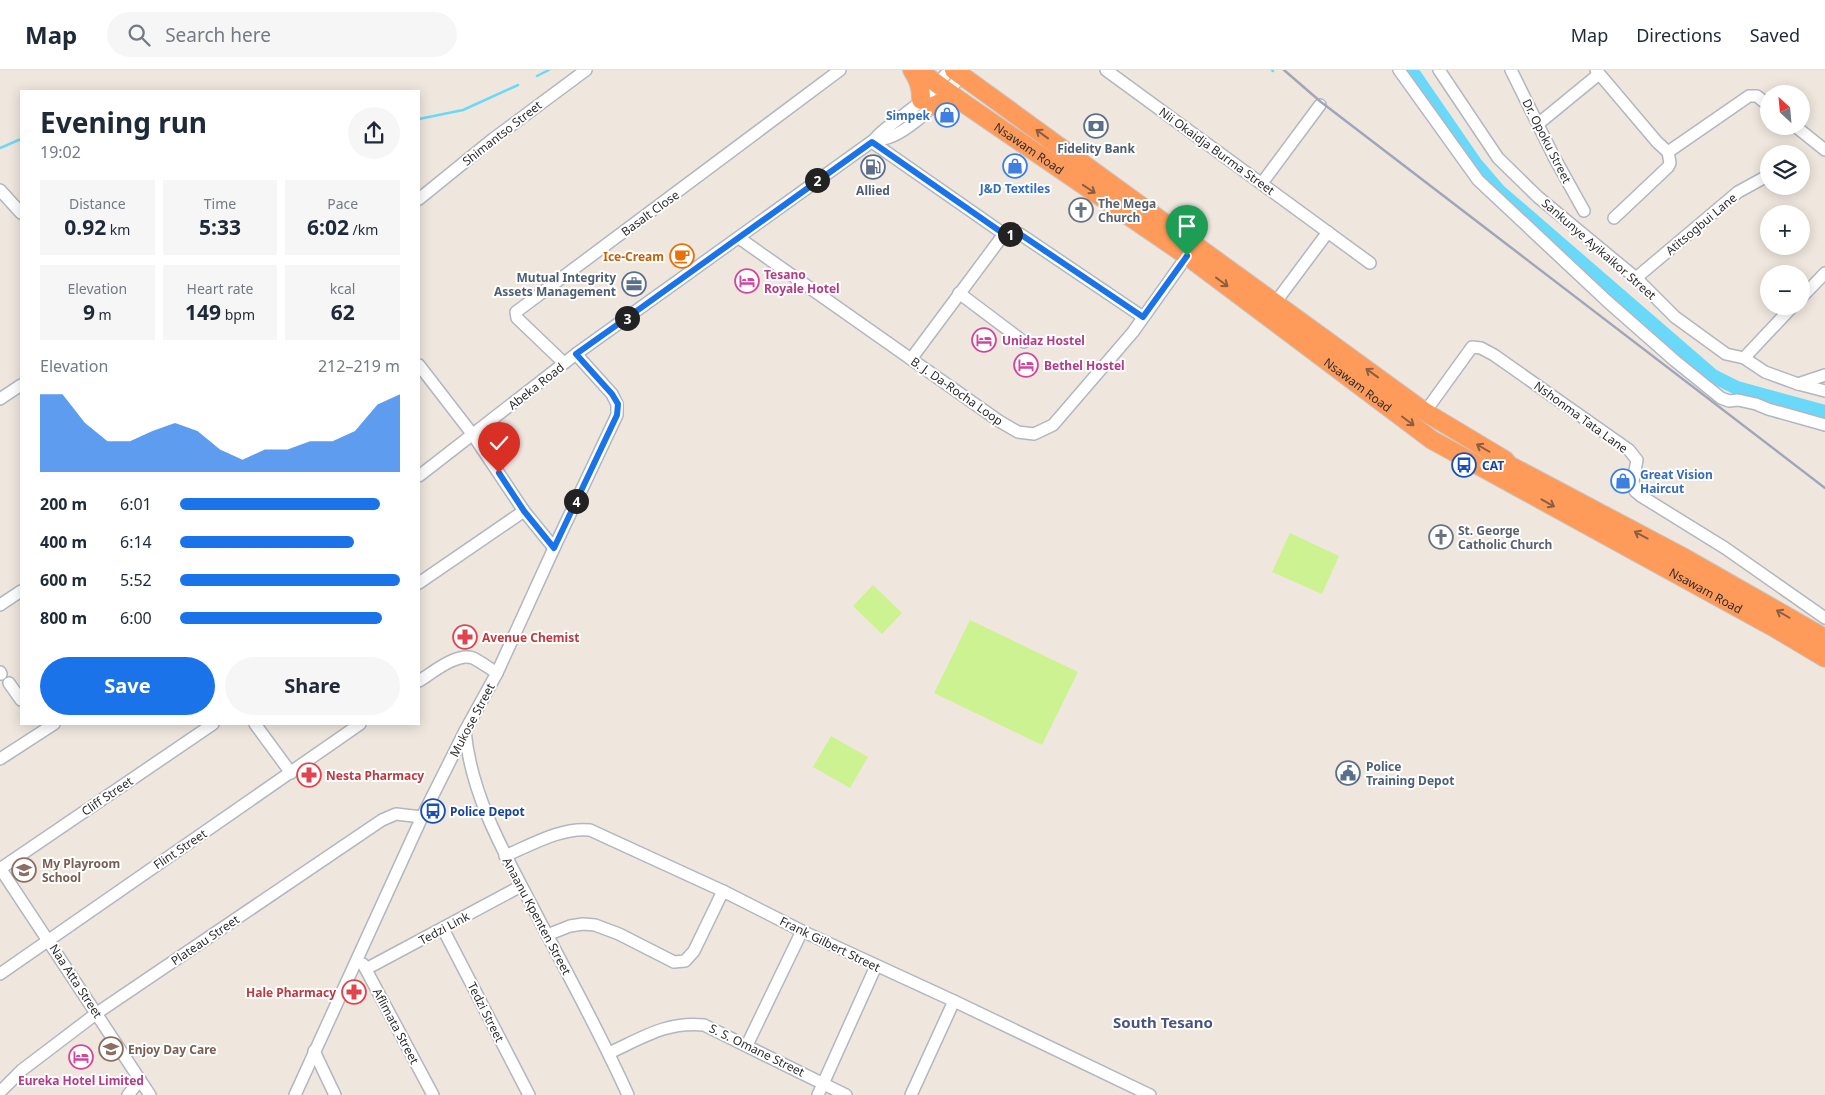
<!DOCTYPE html>
<html lang="en">
<head>
<meta charset="utf-8">
<style>
	body { margin:0; font-family:"Noto Sans",sans-serif; background:#f6f6f7; color:#1f2937; height:100vh; display:flex; flex-direction:column; font-size:19px; white-space:nowrap }
	* { box-sizing:border-box; margin:0 }
	p { font-size:16px; color:#747a83 }
	.icon { flex:none; width:28px; height:28px; fill:none; stroke:currentColor; stroke-width:2; stroke-linecap:round; stroke-linejoin:round }
	.map { position:relative; flex:1; overflow:hidden }
	.side { position:absolute; left:20px; top:20px; width:400px; height:635px; display:flex; flex-direction:column; background:#fff; border-radius:0px; box-shadow:0 2px 12px #0003 }
	.side>* { flex:none }
	.needle { width:32px; rotate:334deg }
	.tools { position:absolute; left:1760px; top:15px; display:grid; gap:10px }
	.tools a { display:grid; place-items:center; width:50px; height:50px; border-radius:50%; background:#fff; box-shadow:0 2px 12px #0003; font-size:25px }
	.pin { position:absolute; display:grid; place-items:center; width:42px; height:42px; color:#fff; margin:-51px -21px; border-radius:50% 50% 50% 0; rotate:-45deg; box-shadow:0 0 5px #0007 }
	.pin .icon { rotate:45deg }
	.km { position:absolute; width:25px; height:25px; margin:-12px; border-radius:50%; background:#222; color:#fff; font-size:14px; line-height:25px; text-align:center }
	.round { display:grid; place-items:center; flex:none; width:52px; height:52px; border-radius:26px; background:#f6f6f7 }
	.headline { display:flex; align-items:center; justify-content:space-between; height:85px; padding:0 20px }
	h1 { font-size:28px; font-weight:700; line-height:38px }
	.metrics { display:grid; grid-template-columns:repeat(3,1fr); gap:8px; height:85px; padding:5px 20px }
	.metrics div { display:grid; align-content:center; border-radius:0px; background:#f6f6f7; text-align:center }
	.metrics b { font-size:21px; font-weight:700 }
	.metrics small { font-size:14px; font-weight:400 }
	.metrics p { font-size:14px }
	.chart { height:140px; padding:10px 20px }
	.chart p { display:flex; justify-content:space-between }
	.chart svg { width:100%; height:90px; margin-top:5px; fill:#1a73e8; opacity:.7 }
	.cta { display:flex; gap:10px; margin-top:auto; padding:10px 20px }
	.cta a { flex:1; height:58px; border-radius:30px; background:#1a73e8; color:#fff; font-size:20px; font-weight:700; line-height:58px; text-align:center }
	.cta a+a { background:#f6f6f7; color:#1f2937 }
	ul { padding:0 20px; list-style:none; font-size:16px }
	li { display:grid; grid-template-columns:80px 60px 1fr; align-items:center; height:38px }
	li i { height:12px; border-radius:6px; background:#1a73e8 }
	header { display:flex; align-items:center; gap:30px; box-sizing:border-box; height:70px; padding:0 25px; background:#fff; border-bottom:1px solid #e0e1e3 }
	header strong { font-size:24px }
	nav { display:flex; gap:28px; margin-inline-start:auto; font-size:18px }
	.search { width:350px; height:45px; background:#f6f6f7; display:flex; align-items:center; gap:12px; box-sizing:border-box; padding:0 18px; border-radius:28px; color:#747a83; font-size:19px }
	.map>svg:first-child { display:block }
	.pitch { fill:#cdf292 }
	.lines { fill:none; stroke-linecap:round; stroke-linejoin:round }
	.stream { stroke:#6ad9f9; stroke-width:2.5 }
	.river { stroke:#6ad9f9; stroke-width:14 }
	.minor-casing { stroke:#b2b6c1; stroke-width:14 }
	.highway-casing { stroke:#c8c8c8; stroke-width:20 }
	.minor { stroke:#fff; stroke-width:11 }
	.highway { stroke:#ff9b5a; stroke-width:18 }
	.rail { stroke:#a0a5b9; stroke-width:2.5 }
	.oneway { stroke:#8c5e41 }
	.route-casing { stroke:#fff; stroke-width:10 }
	.route { stroke:#1a73e8; stroke-width:6 }
	.labels { text-anchor:middle; dominant-baseline:central; stroke-width:4; stroke-linejoin:round; paint-order:stroke }
	.shop-label { font-size:12px; font-weight:bold; fill:#366cbe; stroke:#fff; text-anchor:end }
	.street-label { font-size:12px; fill:#2d2d2d; stroke:#fff }
	.service-label { font-size:12px; font-weight:bold; fill:#4e5e75; stroke:#fff }
	.worship-label { font-size:12px; font-weight:bold; fill:#5b616d; stroke:#fff; text-anchor:start }
	.food-label { font-size:12px; font-weight:bold; fill:#c56008; stroke:#fff; text-anchor:end }
	.hotel-label { font-size:12px; font-weight:bold; fill:#b23c85; stroke:#fff; text-anchor:start }
	.transit-label { font-size:12px; font-weight:bold; fill:#164399; stroke:#fff; text-anchor:start }
	.health-label { font-size:12px; font-weight:bold; fill:#be3a42; stroke:#fff; text-anchor:start }
	.education-label { font-size:12px; font-weight:bold; fill:#785e54; stroke:#fff; text-anchor:start }
	.quarter-label { font-size:15px; font-weight:bold; fill:#485582; stroke:#fff }
</style>
</head>
<body>
<header>
<strong>Map</strong>
<div class="search"><svg class="icon" aria-label="search" viewBox="0 0 24 24"><circle cx="10" cy="10" r="6"/><path d="M15 15l6 6"/></svg>Search here</div>
<nav><a>Map</a><a>Directions</a><a>Saved</a></nav>
</header>
<div class="map">
<svg width="1825" height="1025" viewBox="0 0 1825 1025">
	<rect width="100%" height="100%" fill="#efe7de"/>
	<g class="pitch">
		<path d="M1290 463 1339 486 1322 524 1272 502Z"/>
		<path d="M873 515 902 543 882 564 853 536Z"/>
		<path d="M970 550 1078 602 1042 675 934 623Z"/>
		<path d="M831 666 868 687 850 718 813 697Z"/>
	</g>
	<g class="lines">
		<g class="stream">
			<path d="M1272 0 1273 1"/>
			<path d="M537 6 549 0"/>
			<path d="M419 49 463 40 518 15"/>
			<path d="M0 78 21 69"/>
		</g>
		<path class="river" d="M1411 0 1475 93 1499 121 1713 306 1737 318 1825 342"/>
		<g class="minor-casing">
			<g id="minor">
				<path d="M1106 0 1370 193"/>
				<path d="M1399 0 1478 110 1607 231 1674 290 1721 328 1729 331 1738 330 1756 334 1768 339 1825 355"/>
				<path d="M1439 0 1498 88 1538 127 1636 208 1675 247 1726 284 1744 288 1765 302 1798 314 1825 321"/>
				<path d="M1511 0 1554 87 1584 141"/>
				<path d="M1596 0 1657 72 1668 82 1749 26H1757L1769 36"/>
				<path d="M1538 54 1599 4"/>
				<path d="M1795 56 1825 80"/>
				<path d="M874 70C904 72 942 26 962 6"/>
				<path d="M872 72 1004 164H1020L1143 247"/>
				<path d="M1262 113 1320 35"/>
				<path d="M0 120 21 143"/>
				<path d="M419 129 493 69 586 0"/>
				<path d="M1614 148 1668 97 1670 93 1668 82"/>
				<path d="M739 168 999 351 1018 362 1034 364 1053 355 1133 262 1187 186"/>
				<path d="M1636 208 1738 122 1769 105"/>
				<path d="M959 223 1024 272"/>
				<path d="M1801 228 1825 203"/>
				<path d="M1275 233 1328 162"/>
				<path d="M1744 288 1793 236"/>
				<path d="M911 289 1004 164"/>
				<path d="M564 293 517 248 516 242 840 0"/>
				<path d="M419 295 473 365 524 441 554 478"/>
				<path d="M1798 314 1825 305"/>
				<path d="M0 329 21 315"/>
				<path d="M1425 342 1472 277 1481 278 1494 285 1629 380 1637 390 1633 411 1635 421 1641 426 1725 478 1825 548"/>
				<path d="M419 406 576 284 874 70C882 60 891 55 901 47 919 34 936 18 949 0"/>
				<path d="M419 513 524 441"/>
				<path d="M0 535 21 521"/>
				<path d="M0 602 1 604"/>
				<path d="M419 611C432 603 457 582 473 588 481 592 489 598 497 603"/>
				<path d="M9 613 21 630"/>
				<path d="M255 654 291 703"/>
				<path d="M465 661C471 724 502 779 531 834 564 898 599 960 628 1025"/>
				<path d="M0 689 54 654"/>
				<path d="M505 786C531 775 561 757 590 760L723 821 802 861 954 931 1150 1025"/>
				<path d="M0 798 150 1025"/>
				<path d="M0 799 213 654"/>
				<path d="M443 859 529 1025"/>
				<path d="M547 865 570 856 583 854 595 855 619 864 674 892 685 891 694 881 723 821"/>
				<path d="M363 894 433 1025"/>
				<path d="M366 899 521 816"/>
				<path d="M0 904 360 654"/>
				<path d="M747 975 802 861"/>
				<path d="M314 981 335 1025"/>
				<path d="M609 983C642 968 667 951 704 955L846 1025"/>
				<path d="M0 1022 22 1000 97 943 382 750 396 744 422 747"/>
				<path d="M128 1025 140 1010"/>
				<path d="M295 1025 422 747 465 661 497 603 554 478 617 345V334L612 324 576 284"/>
				<path d="M818 1025 876 896"/>
				<path d="M911 1025 954 931"/>
			</g>
		</g>
		<g class="highway-casing">
			<g id="highway">
				<path d="M912 0C919 11 921 18 921 30"/>
				<path id="s1" d="M918 0 962 32 1187 186 1432 370 1773 557 1825 588"/>
				<path d="M954 0 1425 342 1505 390 1509 395 1683 487 1825 568"/>
				<path d="M933 36 951 29 962 32"/>
			</g>
		</g>
		<use href="#minor" class="minor"/>
		<use href="#highway" class="highway"/>
		<path class="rail" d="M1284 0 1321 32 1825 418"/>
	</g>
	<defs><path id="oneway-shaft" d="M-6 0H5M1.5-3L5.5 0L1.5 3" fill="none" stroke-width="1.6" stroke-linecap="round" stroke-linejoin="round" transform="scale(1.25)"/></defs>
	<g class="oneway">
		<use href="#oneway-shaft" transform="translate(1042 64) rotate(-144)"/>
		<use href="#oneway-shaft" transform="translate(1089 119) rotate(34)"/>
		<use href="#oneway-shaft" transform="translate(1222 212) rotate(37)"/>
		<use href="#oneway-shaft" transform="translate(1372 303) rotate(-144)"/>
		<use href="#oneway-shaft" transform="translate(1408 351) rotate(37)"/>
		<use href="#oneway-shaft" transform="translate(1483 378) rotate(-150)"/>
		<use href="#oneway-shaft" transform="translate(1548 433) rotate(29)"/>
		<use href="#oneway-shaft" transform="translate(1641 465) rotate(-152)"/>
		<use href="#oneway-shaft" transform="translate(1783 544) rotate(-150)"/>
	</g>
	<g class="lines">
		<g class="route-casing">
			<path id="route" d="M499 403 524 441 554 478 617 345 618 334 612 324 576 284C675 214 773 143 872 72L1004 164H1020L1143 247 1187 186"/>
		</g>
		<use href="#route" class="route"/>
	</g>
	<defs>
		<g id="shop-ring" transform="scale(1.25)"><circle r="9.5" fill="#fff" stroke="#3f7fe0" stroke-width="1.5"/><path d="M-5-2.5h2.3a2.7 3.5 0 0 1 5.4 0H5L5.5 6h-11ZM-1.5-2.5h3a1.5 2.3 0 0 0-3 0Z" fill="#3f7fe0"/></g>
		<g id="bank-ring" transform="scale(1.25)"><circle r="9.5" fill="#fff" stroke="#5c6f8a" stroke-width="1.5"/><path d="M-6-4H6V4H-6ZM0-2.3a2.3 2.3 0 1 0 0 4.6a2.3 2.3 0 1 0 0-4.6Z" fill="#5c6f8a"/></g>
		<g id="fuel-ring" transform="scale(1.25)"><circle r="9.5" fill="#fff" stroke="#5c6f8a" stroke-width="1.5"/><path d="M-5.5-6h7V0h2V4h1.3V-2.5L3-4.5l.8-.8L6-3V5H2.5V1h-1V6h-7ZM-4.2-4.7v3.2H.2V-4.7Z" fill="#5c6f8a"/></g>
		<g id="church-ring" transform="scale(1.25)"><circle r="9.5" fill="#fff" stroke="#6b7280" stroke-width="1.5"/><path d="M-1.2-6h2.4v3.5h3.3v2.4h-3.3V6h-2.4V-.1h-3.3v-2.4h3.3Z" fill="#6b7280"/></g>
		<g id="cafe-ring" transform="scale(1.25)"><circle r="9.5" fill="#fff" stroke="#e8710a" stroke-width="1.5"/><path d="M-5.5-4.5H6V0H3Q3 3.5 0 3.5H-2.5Q-5.5 3.5-5.5 0ZM3-3.2v2h1.7v-2ZM-6 4.5H4V6H-6Z" fill="#e8710a"/></g>
		<g id="hotel-ring" transform="scale(1.25)"><circle r="9.5" fill="#fff" stroke="#d1479c" stroke-width="1.5"/><path d="M-6-4.5h1.5V1H6V5H4.5V3h-9V5H-6ZM-4 0a1.8 1.8 0 1 1 3.6 0ZM.5 0V-2.5h3Q6-2.5 6 0Z" fill="#d1479c"/></g>
		<g id="office-ring" transform="scale(1.25)"><circle r="9.5" fill="#fff" stroke="#5c6f8a" stroke-width="1.5"/><path d="M-6-3h4V-5.5h4V-3h4V5H-6ZM-1-4.5V-3h2v-1.5ZM-6 0V1H6V0Z" fill="#5c6f8a"/></g>
		<g id="bus-ring" transform="scale(1.25)"><circle r="9.5" fill="#fff" stroke="#1a4fb4" stroke-width="1.5"/><path d="M-5-6H5V4H4V6H2V4H-2V6H-4V4H-5ZM-3.5-4V0h7V-4ZM-3.5 1.2v1.5H-2V1.2ZM2 1.2v1.5H3.5V1.2Z" fill="#1a4fb4"/></g>
		<g id="pharmacy-ring" transform="scale(1.25)"><circle r="9.5" fill="#fff" stroke="#e0444e" stroke-width="1.5"/><path d="M-2-6h4v4h4v4h-4v4h-4v-4h-4v-4h4Z" fill="#e0444e"/></g>
		<g id="civic-ring" transform="scale(1.25)"><circle r="9.5" fill="#fff" stroke="#5c6f8a" stroke-width="1.5"/><path d="M-.6-6.5H3V-4.5H.6V-3L4-1V1h2V6H-6V1h2V-1L-.6-3ZM-1.2 2.5V6h2.4V2.5Z" fill="#5c6f8a"/></g>
		<g id="school-ring" transform="scale(1.25)"><circle r="9.5" fill="#fff" stroke="#8d6e63" stroke-width="1.5"/><path d="M0-5L7-2L0 1L-7-2ZM-4 1L0 2.5L4 1V4Q0 6-4 4Z" fill="#8d6e63"/></g>
	</defs>
	<g fill-rule="evenodd">
		<use href="#shop-ring" x="947" y="45"/>
		<use href="#bank-ring" x="1096" y="56"/>
		<use href="#shop-ring" x="1015" y="96"/>
		<use href="#fuel-ring" x="873" y="97"/>
		<use href="#church-ring" x="1081" y="140"/>
		<use href="#cafe-ring" x="682" y="186"/>
		<use href="#hotel-ring" x="747" y="211"/>
		<use href="#office-ring" x="634" y="214"/>
		<use href="#hotel-ring" x="984" y="270"/>
		<use href="#hotel-ring" x="1026" y="295"/>
		<use href="#bus-ring" x="1464" y="395"/>
		<use href="#shop-ring" x="1623" y="411"/>
		<use href="#church-ring" x="1441" y="467"/>
		<use href="#pharmacy-ring" x="465" y="567"/>
		<use href="#civic-ring" x="1348" y="703"/>
		<use href="#pharmacy-ring" x="309" y="705"/>
		<use href="#bus-ring" x="433" y="741"/>
		<use href="#school-ring" x="24" y="800"/>
		<use href="#pharmacy-ring" x="354" y="922"/>
		<use href="#school-ring" x="111" y="979"/>
		<use href="#hotel-ring" x="81" y="987"/>
	</g>
	<g class="labels">
		<g class="shop-label">
			<text x="930" y="45">Simpek</text>
			<text x="1015" y="118" text-anchor="middle">J&amp;D Textiles</text>
			<text x="1640" y="404" text-anchor="start">Great Vision<tspan x="1640" dy="14">Haircut</tspan></text>
		</g>
		<g class="street-label">
			<text transform="translate(502 63) rotate(-38)">Shimantso Street</text>
			<text transform="translate(1547 71) rotate(63)">Dr. Opoku Street</text>
			<text stroke="none"><textPath href="#s1" startOffset="136">Nsawam Road</textPath></text>
			<text transform="translate(1217 81) rotate(36)">Nii Okaidja Burma Street</text>
			<text transform="translate(650 143) rotate(-36)">Basalt Close</text>
			<text transform="translate(1701 154) rotate(-40)">Atitsogbui Lane</text>
			<text transform="translate(1599 179) rotate(41)">Sankunye Ayikaikor Street</text>
			<text stroke="none"><textPath href="#s1" startOffset="541">Nsawam Road</textPath></text>
			<text transform="translate(536 316) rotate(-38)">Abeka Road</text>
			<text transform="translate(957 321) rotate(35)">B. J. Da-Rocha Loop</text>
			<text transform="translate(1581 347) rotate(36)">Nshonma Tata Lane</text>
			<text stroke="none"><textPath href="#s1" startOffset="946">Nsawam Road</textPath></text>
			<text transform="translate(472 650) rotate(-62)">Mukose Street</text>
			<text transform="translate(107 726) rotate(-34)">Cliff Street</text>
			<text transform="translate(180 779) rotate(-34)">Flint Street</text>
			<text transform="translate(537 846) rotate(62)">Anaanu Kpenten Street</text>
			<text transform="translate(444 858) rotate(-28)">Tedzi Link</text>
			<text transform="translate(205 870) rotate(-34)">Plateau Street</text>
			<text transform="translate(830 874) rotate(26)">Frank Gilbert Street</text>
			<text transform="translate(76 911) rotate(57)">Naa Atta Street</text>
			<text transform="translate(486 942) rotate(63)">Tedzi Street</text>
			<text transform="translate(396 956) rotate(62)">Aflimata Street</text>
			<text transform="translate(757 980) rotate(26)">S. S. Omane Street</text>
		</g>
		<g class="service-label">
			<text x="1096" y="78">Fidelity Bank</text>
			<text x="873" y="120">Allied</text>
			<text x="616" y="207" text-anchor="end">Mutual Integrity<tspan x="616" dy="14">Assets Management</tspan></text>
			<text x="1366" y="696" text-anchor="start">Police<tspan x="1366" dy="14">Training Depot</tspan></text>
		</g>
		<g class="worship-label">
			<text x="1098" y="133">The Mega<tspan x="1098" dy="14">Church</tspan></text>
			<text x="1458" y="460">St. George<tspan x="1458" dy="14">Catholic Church</tspan></text>
		</g>
		<g class="food-label">
			<text x="664" y="186">Ice-Cream</text>
		</g>
		<g class="hotel-label">
			<text x="764" y="204">Tesano<tspan x="764" dy="14">Royale Hotel</tspan></text>
			<text x="1002" y="270">Unidaz Hostel</text>
			<text x="1044" y="295">Bethel Hostel</text>
			<text x="81" y="1010" text-anchor="middle">Eureka Hotel Limited</text>
		</g>
		<g class="transit-label">
			<text x="1482" y="395">CAT</text>
			<text x="450" y="741">Police Depot</text>
		</g>
		<g class="health-label">
			<text x="482" y="567">Avenue Chemist</text>
			<text x="326" y="705">Nesta Pharmacy</text>
			<text x="336" y="922" text-anchor="end">Hale Pharmacy</text>
		</g>
		<g class="education-label">
			<text x="42" y="793">My Playroom<tspan x="42" dy="14">School</tspan></text>
			<text x="128" y="979">Enjoy Day Care</text>
		</g>
		<g class="quarter-label">
			<text x="1163" y="952">South Tesano</text>
		</g>
	</g>
</svg>
<div class="tools">
<a><svg class="needle" viewBox="-14 -14 28 28"><path d="M0-13l5 13h-10z" fill="#e53935"/><path d="M0 13l5-13h-10z" fill="#747a83"/></svg></a>
<a><svg class="icon" aria-label="layers" viewBox="0 0 24 24"><path d="M12 4l9 5-9 5-9-5zM3 14l9 5 9-5"/></svg></a>
<a>+</a>
<a>−</a>
</div>
<div class="pin" style="left:1187px;top:186px;background:#1e9e55"><svg class="icon" aria-label="arrive" viewBox="0 0 24 24"><path d="M6 21V4h12l-3 4 3 4H6"/></svg></div>
<div class="pin" style="left:499px;top:403px;background:#d93025"><svg class="icon" aria-label="check" viewBox="0 0 24 24"><path d="M5 12l5 5 9-10"/></svg></div>
<b class="km" style="left:1010px;top:164px">1</b>
<b class="km" style="left:817px;top:110px">2</b>
<b class="km" style="left:627px;top:248px">3</b>
<b class="km" style="left:576px;top:431px">4</b>
<section class="side">
<div class="headline"><div><h1>Evening run</h1><p>19:02</p></div><a class="round"><svg class="icon" aria-label="share" viewBox="0 0 24 24"><path d="M12 15V3M7 8l5-5 5 5M5 13v7h14v-7"/></svg></a></div>
<div class="metrics">
<div><p>Distance</p><b>0.92<small> km</small></b></div>
<div><p>Time</p><b>5:33</b></div>
<div><p>Pace</p><b>6:02<small> /km</small></b></div>
</div>
<div class="metrics">
<div><p>Elevation</p><b>9<small> m</small></b></div>
<div><p>Heart rate</p><b>149<small> bpm</small></b></div>
<div><p>kcal</p><b>62</b></div>
</div>
<div class="chart"><p><span>Elevation</span>212–219 m</p>
<svg viewBox="0 0 160 44" preserveAspectRatio="none"><path d="M0 44V6L10 6L20 20L30 29L40 29L50 24L60 20L70 24L80 33L90 38L100 33L110 33L120 29L130 29L140 24L150 11L160 6V44z"/></svg>
</div>
<ul>
<li><b>200 m</b>6:01<i style="width:91%"></i></li>
<li><b>400 m</b>6:14<i style="width:79%"></i></li>
<li><b>600 m</b>5:52<i style="width:100%"></i></li>
<li><b>800 m</b>6:00<i style="width:92%"></i></li>
</ul>
<div class="cta"><a>Save</a><a>Share</a></div>
</section>
</div>
</body>
</html>
